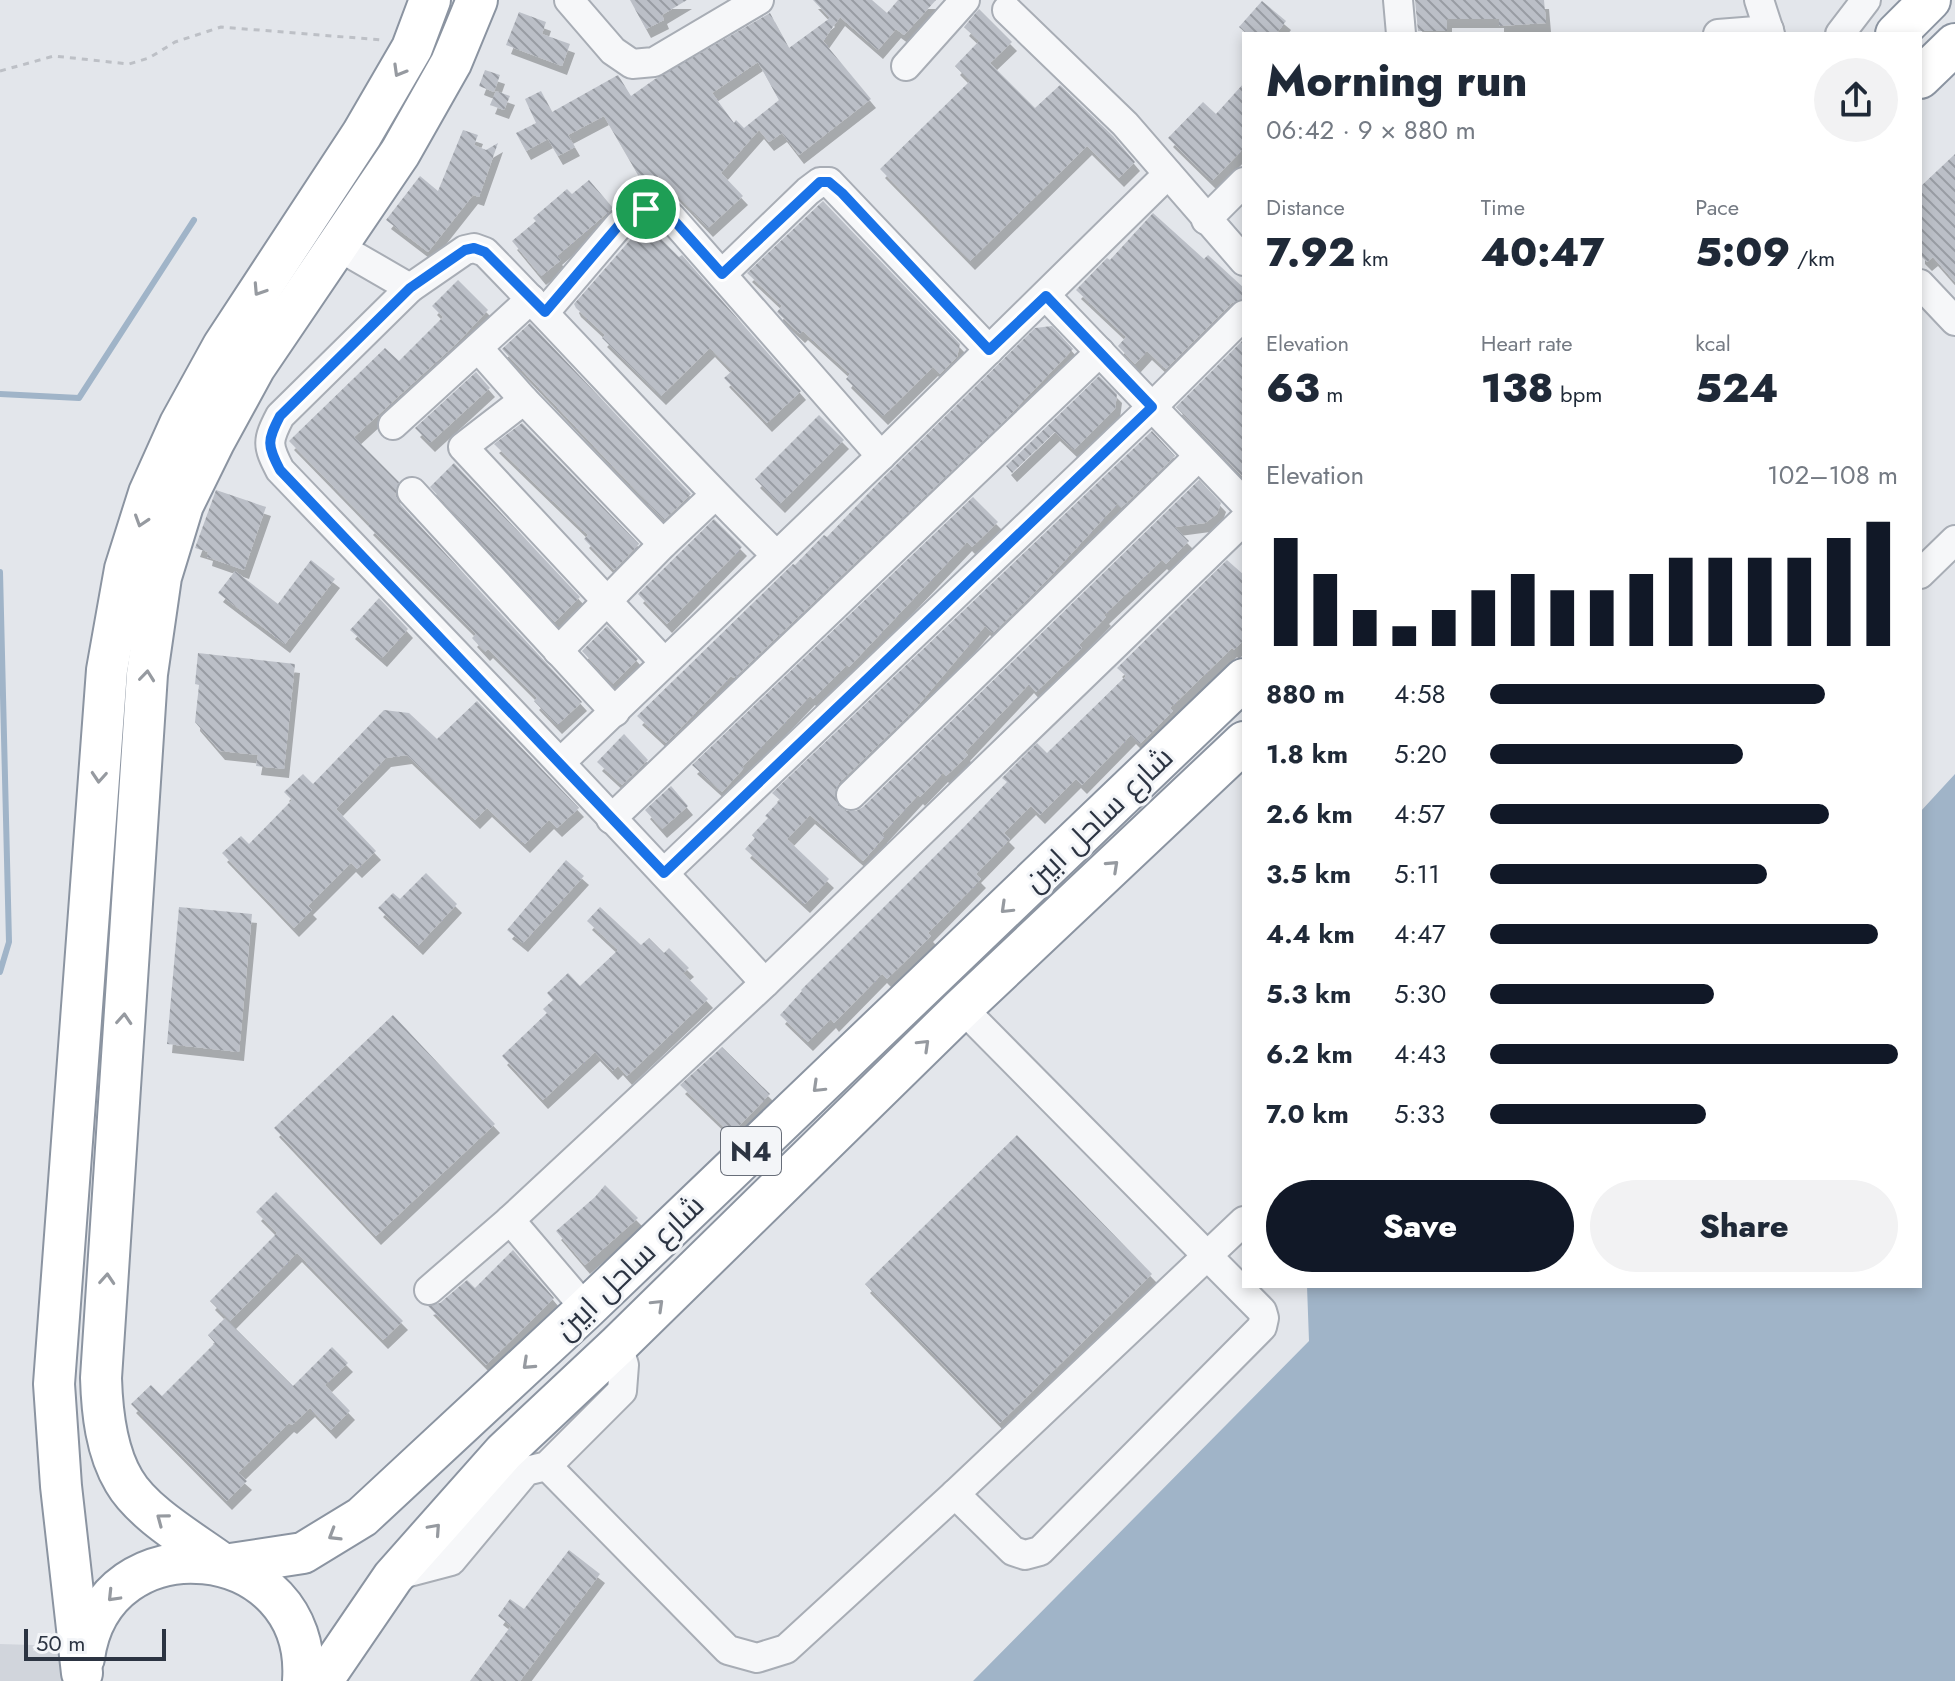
<!DOCTYPE html>
<html lang="en">
<head>
<meta charset="utf-8">
<style>
	body { margin:0; font-family:Jost,Cairo,sans-serif; background:#f2f2f3; color:#1f2937; height:100vh; display:flex; flex-direction:column; font-size:30px; white-space:nowrap }
	* { box-sizing:border-box; margin:0 }
	p { font-size:26px; color:#747a83 }
	.icon { flex:none; width:44px; height:44px; fill:none; stroke:currentColor; stroke-width:2; stroke-linecap:round; stroke-linejoin:round }
	.map { position:relative; flex:1; overflow:hidden }
	.panel { position:absolute; left:1242px; top:32px; width:680px; height:1256px; display:flex; flex-direction:column; background:#fff; border-radius:0px; box-shadow:0 4px 12px #0003 }
	.panel>* { flex:none }
	.scale { position:absolute; left:24px; bottom:20px; width:142px; box-sizing:border-box; padding-left:8px; border:4px solid #2c3442; border-top:0; font-size:22px; line-height:28px; white-space:nowrap; color:#2c3442; -webkit-text-stroke:6px #f3f5f8; paint-order:stroke }
	.pin { position:absolute; display:grid; place-items:center; width:68px; height:68px; color:#fff; margin:-34px; border:4px solid #fff; border-radius:50%; box-shadow:0 2px 8px #0007 }
	.round { display:grid; place-items:center; flex:none; width:84px; height:84px; border-radius:42px; background:#f2f2f3 }
	.head { display:flex; align-items:center; justify-content:space-between; height:136px; padding:0 24px }
	h1 { font-size:44px; font-weight:800; line-height:60px }
	.metrics { display:grid; grid-template-columns:repeat(3,1fr); gap:12px; height:136px; padding:8px 24px }
	.metrics div { display:grid; align-content:center }
	.metrics b { font-size:40px; font-weight:800 }
	.metrics small { font-size:22px; font-weight:400 }
	.metrics p { font-size:22px }
	.chart { height:224px; padding:16px 24px }
	.chart p { display:flex; justify-content:space-between }
	.chart svg { width:100%; height:144px; margin-top:8px; stroke:#111827; stroke-width:6 }
	.cta { display:flex; gap:16px; margin-top:auto; padding:16px 24px }
	.cta a { flex:1; height:92px; border-radius:48px; background:#111827; color:#fff; font-size:32px; font-weight:800; line-height:92px; text-align:center }
	.cta a+a { background:#f2f2f3; color:#1f2937 }
	ul { padding:0 24px; list-style:none; font-size:26px }
	li { display:grid; grid-template-columns:128px 96px 1fr; align-items:center; height:60px }
	li i { height:20px; border-radius:10px; background:#111827 }
	.map>svg:first-child { display:block }
	.built { fill:#d1d5dc }
	.water { fill:#a0b4c8 }
	.lines { fill:none; stroke-linecap:round; stroke-linejoin:round }
	.stream { stroke:#a0b4c8; stroke-width:6 }
	.building { fill:url(#building-back-hatch); fill-rule:evenodd; filter:url(#shadow) }
	.minor-casing { stroke:#a8adb5; stroke-width:32 }
	.highway-casing { stroke:#8b94a1; stroke-width:44 }
	.path { stroke:#bdc0c6; stroke-width:3; stroke-dasharray:6 6; stroke-linecap:butt }
	.minor { stroke:#f6f7f9; stroke-width:28 }
	.highway { stroke:#fff; stroke-width:40 }
	.oneway { stroke:#969aa0 }
	.route-casing { stroke:#fff; stroke-width:16 }
	.route { stroke:#1a73e8; stroke-width:10 }
	.labels { text-anchor:middle; dominant-baseline:central; stroke-width:6; stroke-linejoin:round; paint-order:stroke }
	.shield { fill:#f3f5f8; stroke:#686e79; stroke-width:2 }
	.shield-label { font-size:28px; font-weight:bold; fill:#2c3442 }
	.street-label { font-size:30px; fill:#2c3442; stroke:#f3f5f8 }
</style>
</head>
<body>
<div class="map">
<svg width="1955" height="1681" viewBox="0 0 1955 1681">
	<defs>
		<pattern id="building-back-hatch" width="6" height="6" patternUnits="userSpaceOnUse" patternTransform="scale(2)"><rect width="6" height="6" fill="#bbbfc7"/><path d="M-1 5l2 2M0 0l6 6M5-1l2 2" fill="none" stroke="#989ca3"/></pattern>
		<filter id="shadow"><feDropShadow dx="5" dy="9" stdDeviation="0" flood-color="#0004"/></filter>
	</defs>
	<rect width="100%" height="100%" fill="#e3e6eb"/>
	<path class="built" d="M0 1644 33 1645 77 1655 75 1681H0Z"/>
	<path class="water" d="M1955 774V1681H973L1309 1341 1307 1286H1920V812Z"/>
	<g class="lines">
		<g class="stream">
			<path d="M0 394 79 398 194 220"/>
			<path d="M0 572 9 942 0 972"/>
		</g>
	</g>
	<g class="building">
		<path d="M630 0H687L662 15 664 20 646 29Z"/>
		<path d="M813 0H872L887 13 898 0H936L904 35 896 29 878 50 840 17 823 41 871 99 799 155 782 133 769 142 759 130 721 173 743 196 708 228 659 176 644 185 604 116 568 135 575 147 558 156 548 139 526 151 516 133 536 123 525 99 541 91 552 112 618 75 631 96 655 79 770 13 789 48 830 18ZM758 62 779 100 744 128 736 120 734 123 712 93Z"/>
		<path d="M1415 0H1544L1546 23 1499 26V19H1447V31H1418Z"/>
		<path d="M1262 1 1286 21 1276 34H1247L1239 27Z"/>
		<path d="M979 9 1012 42 990 63 1035 108 1060 85 1113 136 1135 162 1119 178 1087 146 970 261 880 169 970 81 955 66 979 41 964 27Z"/>
		<path d="M519 12 546 22 542 34 570 44 562 66 506 45Z"/>
		<path d="M485 70 500 75 494 92 479 86Z"/>
		<path d="M1244 83V148L1212 181 1168 138 1203 102 1216 114Z"/>
		<path d="M496 91 510 96 504 110 490 105Z"/>
		<path d="M463 130 478 135 474 145 486 150 498 143 479 197 473 195 428 252 386 220 420 176 438 191Z"/>
		<path d="M1955 154V282L1933 257 1927 262 1920 255V187Z"/>
		<path d="M589 180 613 208 557 256 561 260 541 276 512 241 536 221 533 218 567 189 572 194Z"/>
		<path d="M823 201 960 344 957 357 940 374 933 367 883 416 846 379 850 374 803 331 800 334 780 315 777 312 782 306 747 273Z"/>
		<path d="M1153 213 1204 259 1208 255 1244 288V298L1232 303 1166 369 1147 351 1135 364 1118 346 1126 337 1076 290 1107 258 1110 260Z"/>
		<path d="M638 231H653L679 257 682 255 801 391 767 423 724 378 732 371 710 348 661 396 602 338 605 335 576 308 574 304Z"/>
		<path d="M458 280 488 310 457 343 354 437 399 482 395 495 400 504 582 702 557 725 534 701 537 698 488 649 485 652 472 638 476 634 368 526 370 524 289 441 385 348 399 361 443 317 432 306Z"/>
		<path d="M530 323 691 494 664 520 502 349Z"/>
		<path d="M1052 326 1073 349 1006 419 734 678 731 676 666 743 637 716 793 564 795 565 824 535 827 537 883 478 1035 328Z"/>
		<path d="M1244 339V478L1176 407Z"/>
		<path d="M476 372 490 388 430 443 415 428Z"/>
		<path d="M1099 376 1117 394 1115 409 1074 450 1055 432 1012 473 1006 466Z"/>
		<path d="M819 415 844 440 780 504 755 479Z"/>
		<path d="M522 423 639 544 614 570 584 539 588 535 494 444Z"/>
		<path d="M1152 431 1175 456 1121 508 1117 504 1045 582 993 633 985 626 915 709 839 783 835 791 838 806 847 811H856L863 807 1199 480 1221 503 1217 514 1205 523 1175 527 1189 541 1166 564 1162 560 1104 615 1106 617 1079 645 1082 648 1036 692 1029 684 965 752 968 755 946 776 943 773 920 797 918 795 882 834 884 837 863 861 810 815 787 839 829 879 805 904 745 849 755 838 752 835 768 818 765 816 780 800 772 793Z"/>
		<path d="M454 463 580 597 555 622 430 487Z"/>
		<path d="M216 490 266 507 244 570 207 557 208 552 195 548Z"/>
		<path d="M973 497 998 522 972 547 967 542 849 667 847 665 813 699 810 696 742 767 744 768 722 792 692 765Z"/>
		<path d="M714 519 742 547 667 624 638 594Z"/>
		<path d="M311 560 335 579 285 644 218 593 235 571 278 604Z"/>
		<path d="M1227 560 1244 575V640L1234 650 1232 648 1170 708 1173 711 1140 744 1131 735 1082 785 1076 779 1040 815 1031 806 1004 833 1010 839 976 874 981 879 928 933 931 936 887 979 882 974 834 1023 831 1019 808 1042 780 1015 802 991 801 990 964 827 1007 782 1002 778 1037 743 1047 753 1126 676 1117 668Z"/>
		<path d="M379 598 408 629 382 658 350 630Z"/>
		<path d="M607 626 638 659 613 684 582 651Z"/>
		<path d="M198 653 295 664 284 769 256 766 258 755 220 751 195 722 199 685 195 684Z"/>
		<path d="M477 701 579 808 557 828 549 820 525 844 487 808 475 820 407 755 386 758 336 809 376 851 357 869 351 863 308 906 312 910 294 928 222 853 241 836 249 844 292 800 284 792 303 774 313 784 384 710 409 713 437 739Z"/>
		<path d="M624 734 648 760 622 785 597 762Z"/>
		<path d="M671 786 688 806 662 829 645 810Z"/>
		<path d="M566 860 584 876 523 943 507 930Z"/>
		<path d="M426 873 457 904 418 946 378 908 393 893 400 899Z"/>
		<path d="M179 907 252 914 239 1052 167 1044Z"/>
		<path d="M600 907 641 945 649 938 664 953 669 948 689 968 683 973 708 999 627 1076 618 1066 613 1071 595 1052 543 1100 502 1056 547 1013 543 1009 553 1000 547 993 568 973 580 986 618 950 587 921Z"/>
		<path d="M393 1015 495 1124 376 1236 274 1128Z"/>
		<path d="M722 1047 770 1094 731 1134 680 1085Z"/>
		<path d="M1017 1135 1152 1274 1000 1423 865 1284Z"/>
		<path d="M605 1185 638 1218 585 1265 556 1231 595 1197Z"/>
		<path d="M276 1192 403 1321 383 1340 297 1253 230 1321 210 1301 277 1233 256 1212Z"/>
		<path d="M513 1250 554 1298 486 1365 428 1306 440 1303 467 1280 475 1288Z"/>
		<path d="M225 1318 293 1386 332 1347 348 1363 325 1385 350 1411 331 1430 310 1408 292 1425 289 1423 238 1473 247 1481 227 1501 131 1404 151 1385 162 1396 215 1343 208 1335Z"/>
		<path d="M569 1550 600 1574 520 1681H470L511 1626 498 1616 510 1599 524 1609Z"/>
	</g>
	<g class="lines">
		<g class="minor-casing">
			<g id="minor">
				<path d="M569 0 613 51 632 64 654 62 759 0"/>
				<path d="M1398 0 1401 34"/>
				<path d="M1759 0 1770 34"/>
				<path d="M1007 10 1125 124 1244 261"/>
				<path d="M1718 34 1769 30"/>
				<path d="M1840 34 1866 0"/>
				<path d="M906 66 965 0"/>
				<path d="M1206 220 1244 182"/>
				<path d="M339 247 410 288"/>
				<path d="M722 274 808 191 820 182H829L989 350"/>
				<path d="M1920 284 1955 321"/>
				<path d="M1046 296 1244 503"/>
				<path d="M545 312 619 225 631 215 646 209 671 217 881 456"/>
				<path d="M478 348 524 400 663 544"/>
				<path d="M524 400 463 447 664 662"/>
				<path d="M393 425 531 299"/>
				<path d="M412 492 615 712"/>
				<path d="M1920 574 1955 540"/>
				<path d="M558 651 663 544 715 495"/>
				<path d="M561 762 881 456 1168 174"/>
				<path d="M851 795 1199 456"/>
				<path d="M611 819 1100 352"/>
				<path d="M664 873 1152 407 1244 315"/>
				<path d="M765 983C606 809 443 640 280 470 267 445 267 441 280 416L410 288 465 250 474 248 485 252C583 352 676 457 776 555"/>
				<path d="M510 1220 586 1309"/>
				<path d="M429 1290 510 1220 765 983 1244 520"/>
				<path d="M547 1466 728 1650 757 1658 786 1649 955 1494 1244 1221"/>
				<path d="M955 1494 1013 1551 1025 1555 1040 1551 1262 1327 1264 1318 1262 1311 962 1008"/>
				<path d="M394 1576 451 1561 526 1471 547 1466 622 1391 624 1365 618 1345"/>
			</g>
		</g>
		<g class="highway-casing">
			<g id="highway">
				<path d="M477 0 451 63 400 153 255 367 214 442 183 505 161 577 147 674 101 1378C102 1412 106 1451 124 1481 143 1514 193 1542 224 1565L303 1553 362 1517 586 1309 1244 679"/>
				<path d="M1896 34 1930 0"/>
				<path d="M1920 78 1955 44"/>
				<path d="M84 1658C103 1517 313 1539 303 1681"/>
				<path d="M82 1673 61 1486 54 1384 107 670 125 569 149 493 180 424 223 346 362 134 412 48 430 0"/>
				<path d="M322 1681 393 1577 504 1452 618 1345 962 1008 1244 742"/>
			</g>
		</g>
		<path class="path" d="M0 71 54 56 129 64 149 58 175 42 221 27 382 40"/>
		<use href="#minor" class="minor"/>
		<use href="#highway" class="highway"/>
	</g>
	<defs><path id="oneway-chevron" d="M-2-3.5L2.5 0L-2 3.5" fill="none" stroke-width="1.6" stroke-linecap="round" stroke-linejoin="round" transform="scale(2)"/></defs>
	<g class="oneway">
		<use href="#oneway-chevron" transform="translate(399 71) rotate(120)"/>
		<use href="#oneway-chevron" transform="translate(259 290) rotate(123)"/>
		<use href="#oneway-chevron" transform="translate(141 521) rotate(108)"/>
		<use href="#oneway-chevron" transform="translate(147 676) rotate(-84)"/>
		<use href="#oneway-chevron" transform="translate(99 777) rotate(94)"/>
		<use href="#oneway-chevron" transform="translate(1113 866) rotate(-43)"/>
		<use href="#oneway-chevron" transform="translate(1006 908) rotate(136)"/>
		<use href="#oneway-chevron" transform="translate(124 1019) rotate(-86)"/>
		<use href="#oneway-chevron" transform="translate(924 1045) rotate(-44)"/>
		<use href="#oneway-chevron" transform="translate(818 1087) rotate(136)"/>
		<use href="#oneway-chevron" transform="translate(107 1279) rotate(-86)"/>
		<use href="#oneway-chevron" transform="translate(658 1305) rotate(-44)"/>
		<use href="#oneway-chevron" transform="translate(528 1364) rotate(137)"/>
		<use href="#oneway-chevron" transform="translate(162 1519) rotate(-143)"/>
		<use href="#oneway-chevron" transform="translate(435 1529) rotate(-48)"/>
		<use href="#oneway-chevron" transform="translate(334 1535) rotate(149)"/>
		<use href="#oneway-chevron" transform="translate(113 1596) rotate(134)"/>
	</g>
	<g class="lines">
		<g class="route-casing">
			<path id="route" d="M820 182H829L842 193 989 350 1046 296 1152 407 664 873 280 470C267 445 267 441 280 416L410 288 465 250 474 248 485 252 545 312 619 225 631 215 646 209 671 217 722 274Z"/>
		</g>
		<use href="#route" class="route"/>
	</g>
	<g class="labels">
		<rect class="shield" x="721" y="1127" width="60" height="48" rx="6"/>
		<g class="shield-label">
			<text x="751" y="1151">N4</text>
		</g>
		<g class="street-label">
			<text transform="translate(1098 819) rotate(-44)">شارع ساحل ابين</text>
			<text transform="translate(629 1267) rotate(-44)">شارع ساحل ابين</text>
		</g>
	</g>
</svg>
<div class="scale">50 m</div>
<div class="pin" style="left:646px;top:209px;background:#1e9e55"><svg class="icon" aria-label="arrive" viewBox="0 0 24 24"><path d="M6 21V4h12l-3 4 3 4H6"/></svg></div>
<section class="panel">
<div class="head"><div><h1>Morning run</h1><p>06:42 · 9 × 880 m</p></div><a class="round"><svg class="icon" aria-label="share" viewBox="0 0 24 24"><path d="M12 15V3M7 8l5-5 5 5M5 13v7h14v-7"/></svg></a></div>
<div class="metrics">
<div><p>Distance</p><b>7.92<small> km</small></b></div>
<div><p>Time</p><b>40:47</b></div>
<div><p>Pace</p><b>5:09<small> /km</small></b></div>
</div>
<div class="metrics">
<div><p>Elevation</p><b>63<small> m</small></b></div>
<div><p>Heart rate</p><b>138<small> bpm</small></b></div>
<div><p>kcal</p><b>524</b></div>
</div>
<div class="chart"><p><span>Elevation</span>102–108 m</p>
<svg viewBox="0 0 160 44" preserveAspectRatio="none"><path d="M5 44V11M15 44V22M25 44V33M35 44V38M45 44V33M55 44V27M65 44V22M75 44V27M85 44V27M95 44V22M105 44V17M115 44V17M125 44V17M135 44V17M145 44V11M155 44V6"/></svg>
</div>
<ul>
<li><b>880 m</b>4:58<i style="width:82%"></i></li>
<li><b>1.8 km</b>5:20<i style="width:62%"></i></li>
<li><b>2.6 km</b>4:57<i style="width:83%"></i></li>
<li><b>3.5 km</b>5:11<i style="width:68%"></i></li>
<li><b>4.4 km</b>4:47<i style="width:95%"></i></li>
<li><b>5.3 km</b>5:30<i style="width:55%"></i></li>
<li><b>6.2 km</b>4:43<i style="width:100%"></i></li>
<li><b>7.0 km</b>5:33<i style="width:53%"></i></li>
</ul>
<div class="cta"><a>Save</a><a>Share</a></div>
</section>
</div>
</body>
</html>
